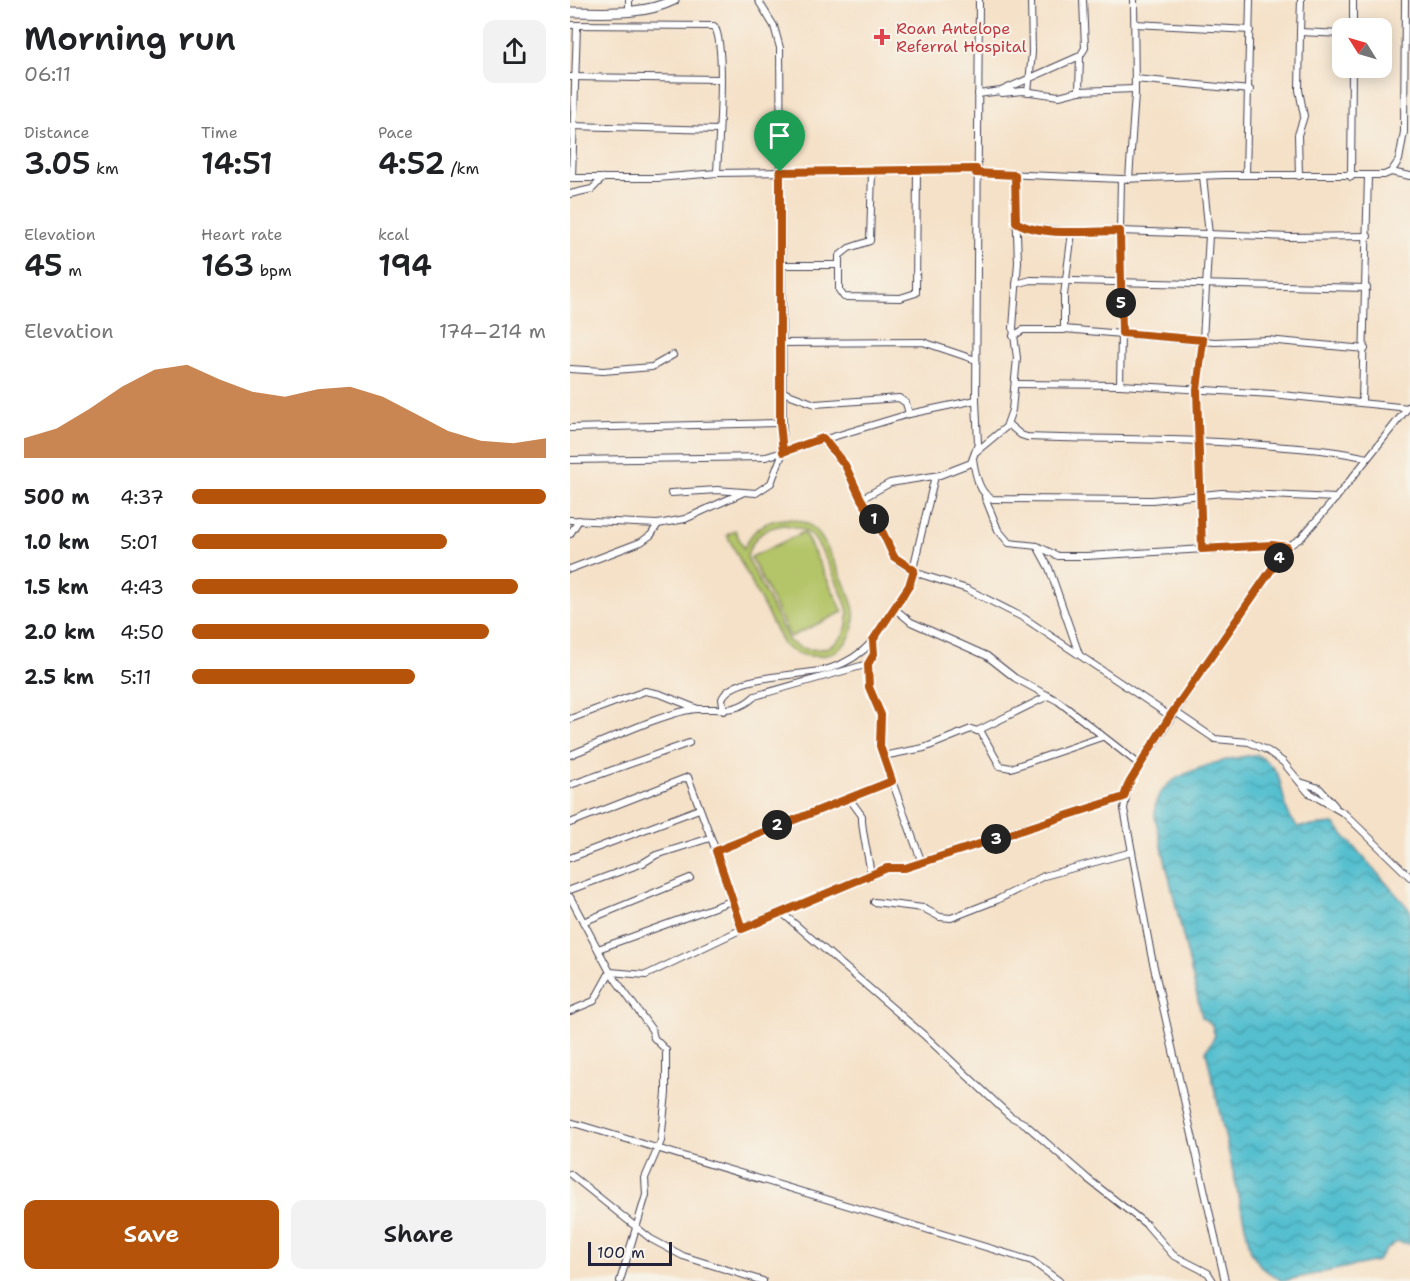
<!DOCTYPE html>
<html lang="en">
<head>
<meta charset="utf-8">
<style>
	body { margin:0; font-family:"Shantell Sans",sans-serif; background:#f2f2f2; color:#202124; height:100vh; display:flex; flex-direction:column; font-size:22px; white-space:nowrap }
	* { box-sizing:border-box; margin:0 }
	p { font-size:20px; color:#757577 }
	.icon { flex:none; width:33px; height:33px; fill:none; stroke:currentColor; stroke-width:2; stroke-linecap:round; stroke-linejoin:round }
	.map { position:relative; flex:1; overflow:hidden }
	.panel { display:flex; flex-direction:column; background:#fff; width:570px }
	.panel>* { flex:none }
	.needle { width:39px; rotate:307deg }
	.controls { position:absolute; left:762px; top:18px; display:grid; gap:12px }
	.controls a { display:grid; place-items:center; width:60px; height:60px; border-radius:12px; background:#fff; box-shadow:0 3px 15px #0003; font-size:30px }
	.scale { position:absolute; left:18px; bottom:15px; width:84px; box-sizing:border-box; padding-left:6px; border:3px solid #22223b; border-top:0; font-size:16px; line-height:21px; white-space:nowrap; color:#22223b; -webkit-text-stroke:4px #f7f3e8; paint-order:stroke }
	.pin { position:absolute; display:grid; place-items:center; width:51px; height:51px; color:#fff; margin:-62px -26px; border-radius:50% 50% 50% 0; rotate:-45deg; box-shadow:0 0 6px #0007 }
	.pin .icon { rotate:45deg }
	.km { position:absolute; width:30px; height:30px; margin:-15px; border-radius:50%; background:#222; color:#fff; font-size:16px; line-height:30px; text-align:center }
	.round { display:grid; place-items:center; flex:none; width:63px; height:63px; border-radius:12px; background:#f2f2f2 }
	.headline { display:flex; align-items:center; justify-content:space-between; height:102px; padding:0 24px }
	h1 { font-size:33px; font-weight:600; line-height:45px }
	.figures { display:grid; grid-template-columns:repeat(3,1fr); gap:9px; height:102px; padding:6px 24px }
	.figures div { display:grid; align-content:center }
	.figures b { font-size:30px; font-weight:600 }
	.figures small { font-size:16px; font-weight:400 }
	.figures p { font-size:16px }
	.chart { height:168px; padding:12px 24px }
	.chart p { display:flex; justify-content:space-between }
	.chart svg { width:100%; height:108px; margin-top:6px; fill:#b45309; opacity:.7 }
	.button { display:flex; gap:12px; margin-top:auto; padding:12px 24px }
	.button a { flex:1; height:69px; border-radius:12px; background:#b45309; color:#fff; font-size:24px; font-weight:600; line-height:69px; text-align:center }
	.button a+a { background:#f2f2f2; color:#202124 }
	ul { padding:0 24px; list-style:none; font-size:20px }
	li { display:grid; grid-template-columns:96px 72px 1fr; align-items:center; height:45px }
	li i { height:15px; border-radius:8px; background:#b45309 }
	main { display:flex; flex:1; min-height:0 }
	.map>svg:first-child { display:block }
	.pitch { fill:#b4c467; stroke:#6b7351; stroke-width:1.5; fill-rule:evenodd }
	.water { fill:url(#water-waves); stroke:#3b7085; stroke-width:1.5 }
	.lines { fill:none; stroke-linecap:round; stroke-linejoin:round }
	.street-casing { stroke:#423f50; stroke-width:8 }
	.secondary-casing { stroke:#423f50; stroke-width:11 }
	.street { stroke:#fff; stroke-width:6 }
	.secondary { stroke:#fff; stroke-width:9 }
	.route-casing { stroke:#fff; stroke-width:12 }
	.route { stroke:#b45309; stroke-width:8 }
	.health-dot { fill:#e0444e; stroke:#f7f3e8; stroke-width:2 }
	.labels { text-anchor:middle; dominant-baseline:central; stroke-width:4.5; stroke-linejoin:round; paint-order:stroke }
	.health-label { font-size:16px; fill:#be3a42; stroke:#f7f3e8; text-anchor:start }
</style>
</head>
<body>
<main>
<section class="panel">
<div class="headline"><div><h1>Morning run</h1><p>06:11</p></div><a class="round"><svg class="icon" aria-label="share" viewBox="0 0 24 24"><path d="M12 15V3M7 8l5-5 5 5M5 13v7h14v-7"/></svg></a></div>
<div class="figures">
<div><p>Distance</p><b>3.05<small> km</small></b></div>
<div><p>Time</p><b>14:51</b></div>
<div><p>Pace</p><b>4:52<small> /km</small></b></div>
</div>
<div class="figures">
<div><p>Elevation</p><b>45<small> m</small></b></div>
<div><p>Heart rate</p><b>163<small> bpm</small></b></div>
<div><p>kcal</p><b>194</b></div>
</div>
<div class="chart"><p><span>Elevation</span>174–214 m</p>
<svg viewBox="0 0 160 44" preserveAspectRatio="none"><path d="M0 44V36L10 32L20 24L30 15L40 8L50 6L60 12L70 17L80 19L90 16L100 15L110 19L120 26L130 33L140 37L150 38L160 36V44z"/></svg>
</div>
<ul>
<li><b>500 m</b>4:37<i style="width:100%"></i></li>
<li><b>1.0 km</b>5:01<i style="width:72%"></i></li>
<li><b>1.5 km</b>4:43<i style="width:92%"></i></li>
<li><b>2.0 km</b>4:50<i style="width:84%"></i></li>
<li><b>2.5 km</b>5:11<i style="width:63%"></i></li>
</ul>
<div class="button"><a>Save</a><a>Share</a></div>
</section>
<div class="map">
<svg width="840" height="1281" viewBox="0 0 840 1281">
	<defs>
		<pattern id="water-waves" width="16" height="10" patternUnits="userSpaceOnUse" patternTransform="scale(1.5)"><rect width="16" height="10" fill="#54bfcf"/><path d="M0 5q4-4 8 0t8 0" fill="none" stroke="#459ba9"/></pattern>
	</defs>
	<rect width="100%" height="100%" fill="#f7f3e8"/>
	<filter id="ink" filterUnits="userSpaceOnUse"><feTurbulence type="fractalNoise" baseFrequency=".0167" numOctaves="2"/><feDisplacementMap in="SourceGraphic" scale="12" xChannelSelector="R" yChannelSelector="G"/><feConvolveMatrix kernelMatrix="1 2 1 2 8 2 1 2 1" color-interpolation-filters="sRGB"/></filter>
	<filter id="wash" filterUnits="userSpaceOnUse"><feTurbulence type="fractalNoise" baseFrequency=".008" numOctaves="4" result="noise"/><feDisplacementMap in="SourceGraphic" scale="24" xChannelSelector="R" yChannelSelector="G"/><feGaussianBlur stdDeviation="1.35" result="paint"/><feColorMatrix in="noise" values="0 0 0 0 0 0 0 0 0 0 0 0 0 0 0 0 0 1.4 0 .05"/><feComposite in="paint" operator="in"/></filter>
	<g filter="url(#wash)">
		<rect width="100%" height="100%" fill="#f5e1c8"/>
		<g class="pitch">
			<path d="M215 519C227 519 240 523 248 533 257 544 283 599 284 612 288 654 244 668 214 646L157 535 165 530 174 549C181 531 195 520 215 519ZM214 525C224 526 233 528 240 534 249 541 278 603 278 614 280 648 242 659 219 641L177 557C181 538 195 527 214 525Z"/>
			<path d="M234 532 273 612 220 637 181 557Z"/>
		</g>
		<path class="water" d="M687 755C723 774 704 803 728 827L764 824 840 910V1244L827 1242 817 1249 807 1261 712 1281 692 1268 681 1252 636 1051 645 1036 642 1025 632 1017 585 817C585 812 585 804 587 799 596 772 661 757 687 755Z"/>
	</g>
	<g filter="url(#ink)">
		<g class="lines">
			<g class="street-casing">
				<g id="street">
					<path d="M731 0 730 32 772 34"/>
					<path d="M59 12V0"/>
					<path d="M565 24 680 30"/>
					<path d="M0 25 144 26C157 43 148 147 147 173"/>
					<path d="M783 28V0"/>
					<path d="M0 77 150 79"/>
					<path d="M565 79 680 90"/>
					<path d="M509 91 510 56"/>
					<path d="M458 92 462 53 461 0"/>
					<path d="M432 93 453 91 489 96 509 91 565 89"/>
					<path d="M408 94 431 91 510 56 515 48 513 0"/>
					<path d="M1 126 148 130"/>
					<path d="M302 171 300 241 279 248 269 256V290L274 297 330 298 346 293 347 170"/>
					<path d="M821 172 840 176"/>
					<path d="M406 173 551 179 654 175H814L821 172 829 160 834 132 835 0"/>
					<path d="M676 175 680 0"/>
					<path d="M729 176 728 135 734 116 729 90 730 32"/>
					<path d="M2 177 7 25"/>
					<path d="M781 177 782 68"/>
					<path d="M0 178H87L147 173 406 169"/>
					<path d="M559 179 565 94 564 0"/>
					<path d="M0 194 22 189 33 178"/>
					<path d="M446 222 459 228 502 232"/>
					<path d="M210 265H269"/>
					<path d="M446 284 461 280 797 288"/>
					<path d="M494 329 645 342 697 340 795 349"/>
					<path d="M443 336 453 330H494V295L502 232 550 231 551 179"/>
					<path d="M210 343 353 342 406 360"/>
					<path d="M0 369 33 371 82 367 103 355"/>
					<path d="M446 384 550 385 702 394 839 408"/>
					<path d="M550 385 552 284 550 231 720 237 798 236"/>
					<path d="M210 391 245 404 329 398 336 403 339 414"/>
					<path d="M406 400 408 444 401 463 370 475 320 483 291 499 313 533 324 557 330 563 353 575 397 589 454 618 600 716"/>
					<path d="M792 401 798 176"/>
					<path d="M438 424 451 435 457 437C543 440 629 438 715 447 742 449 770 451 797 458"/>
					<path d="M0 428 210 423"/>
					<path d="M253 438 275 465 291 499"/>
					<path d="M407 451 436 427 442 410 447 358 443 328 448 262 445 175"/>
					<path d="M403 459C405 473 409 495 423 499L582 500 652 493 766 498"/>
					<path d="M0 460 196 457 339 414 406 400 409 0"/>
					<path d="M101 493 147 490 186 493 201 483 213 452 210 48 204 26 188 0"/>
					<path d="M415 497 428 530 439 543 467 546 479 568 509 654"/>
					<path d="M0 520 88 524 115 519 172 493"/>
					<path d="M0 534 9 520"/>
					<path d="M467 546 488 556H517L702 545 717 547"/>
					<path d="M632 549 627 390 633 340 639 235 633 176"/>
					<path d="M0 569 71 542 81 535 88 524"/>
					<path d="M325 609 341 622 417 656 445 678 488 701 570 765"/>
					<path d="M154 711 152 699C162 673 237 677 261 668 277 663 291 654 303 641"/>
					<path d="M604 711 645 739 679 742 698 751 713 762 738 792 775 814 840 877"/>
					<path d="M0 719 75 691 90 694 128 709"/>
					<path d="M407 731 478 696"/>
					<path d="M0 755C31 743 99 710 128 709 151 708 166 714 185 696L298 664"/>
					<path d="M313 756 354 748 401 729 411 732 430 766 441 768 532 737"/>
					<path d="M322 781 352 863"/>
					<path d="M730 782 749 788 765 806"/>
					<path d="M0 785 119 743"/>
					<path d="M279 798 292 816C291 829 299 858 301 875"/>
					<path d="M0 823 118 777 146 851 322 781 310 746 311 715 299 687 298 664 304 654 303 641 339 586 365 476"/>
					<path d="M146 851 172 929"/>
					<path d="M0 858 129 809"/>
					<path d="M0 890 73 863 86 855 140 838"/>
					<path d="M0 897 40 972 82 1030 84 1038 96 1050V1093L91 1141 75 1178 76 1195 50 1281"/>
					<path d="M304 902 353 908 370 917 381 918 427 900 474 876 562 852"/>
					<path d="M211 912 355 1036 440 1116 455 1124 518 1179 577 1225 603 1255 638 1273 643 1281"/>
					<path d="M13 922 120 878"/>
					<path d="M28 949 164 900"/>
					<path d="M0 1011 24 1001 40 972 76 975 191 920 317 868H335L554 797"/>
					<path d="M0 1122 462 1261 489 1281"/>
					<path d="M0 1174 81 1239 113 1256 193 1281"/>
					<path d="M655 1281 581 954 554 809 558 785 650 642 717 547 731 538 766 498 840 405"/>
				</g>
			</g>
			<g class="secondary-casing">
				<path id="secondary" d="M0 12C34 12 72 16 104 0"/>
			</g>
			<use href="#street" class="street"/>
			<use href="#secondary" class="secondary"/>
		</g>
	</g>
	<g class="lines" filter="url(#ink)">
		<g class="route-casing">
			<path id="route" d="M406 169V173L445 175 446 222C469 237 523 231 550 231L552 333 633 340 627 390 632 549 702 545 717 547 600 716 558 785 554 797 335 868H317L172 929 146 851 322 781 310 746 311 715 299 687 298 664 304 654 303 640 339 586 344 570 324 557 313 533 291 499 275 465 253 438 213 452 210 423V172Z"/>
		</g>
		<use href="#route" class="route"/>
	</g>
	<path class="health-dot" d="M309 28h6v6h6v6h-6v6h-6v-6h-6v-6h6z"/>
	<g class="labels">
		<g class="health-label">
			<text x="326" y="28">Roan Antelope<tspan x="326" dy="18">Referral Hospital</tspan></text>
		</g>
	</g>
</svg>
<div class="controls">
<a><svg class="needle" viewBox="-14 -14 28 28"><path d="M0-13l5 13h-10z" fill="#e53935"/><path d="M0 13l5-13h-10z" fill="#757577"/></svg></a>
</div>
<div class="scale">100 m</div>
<div class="pin" style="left:210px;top:172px;background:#1e9e55"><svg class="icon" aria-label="arrive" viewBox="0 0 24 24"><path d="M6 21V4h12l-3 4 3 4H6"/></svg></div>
<b class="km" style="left:304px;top:519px">1</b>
<b class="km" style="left:207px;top:825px">2</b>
<b class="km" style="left:426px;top:839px">3</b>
<b class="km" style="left:709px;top:558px">4</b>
<b class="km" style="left:551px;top:303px">5</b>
</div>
</main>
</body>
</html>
